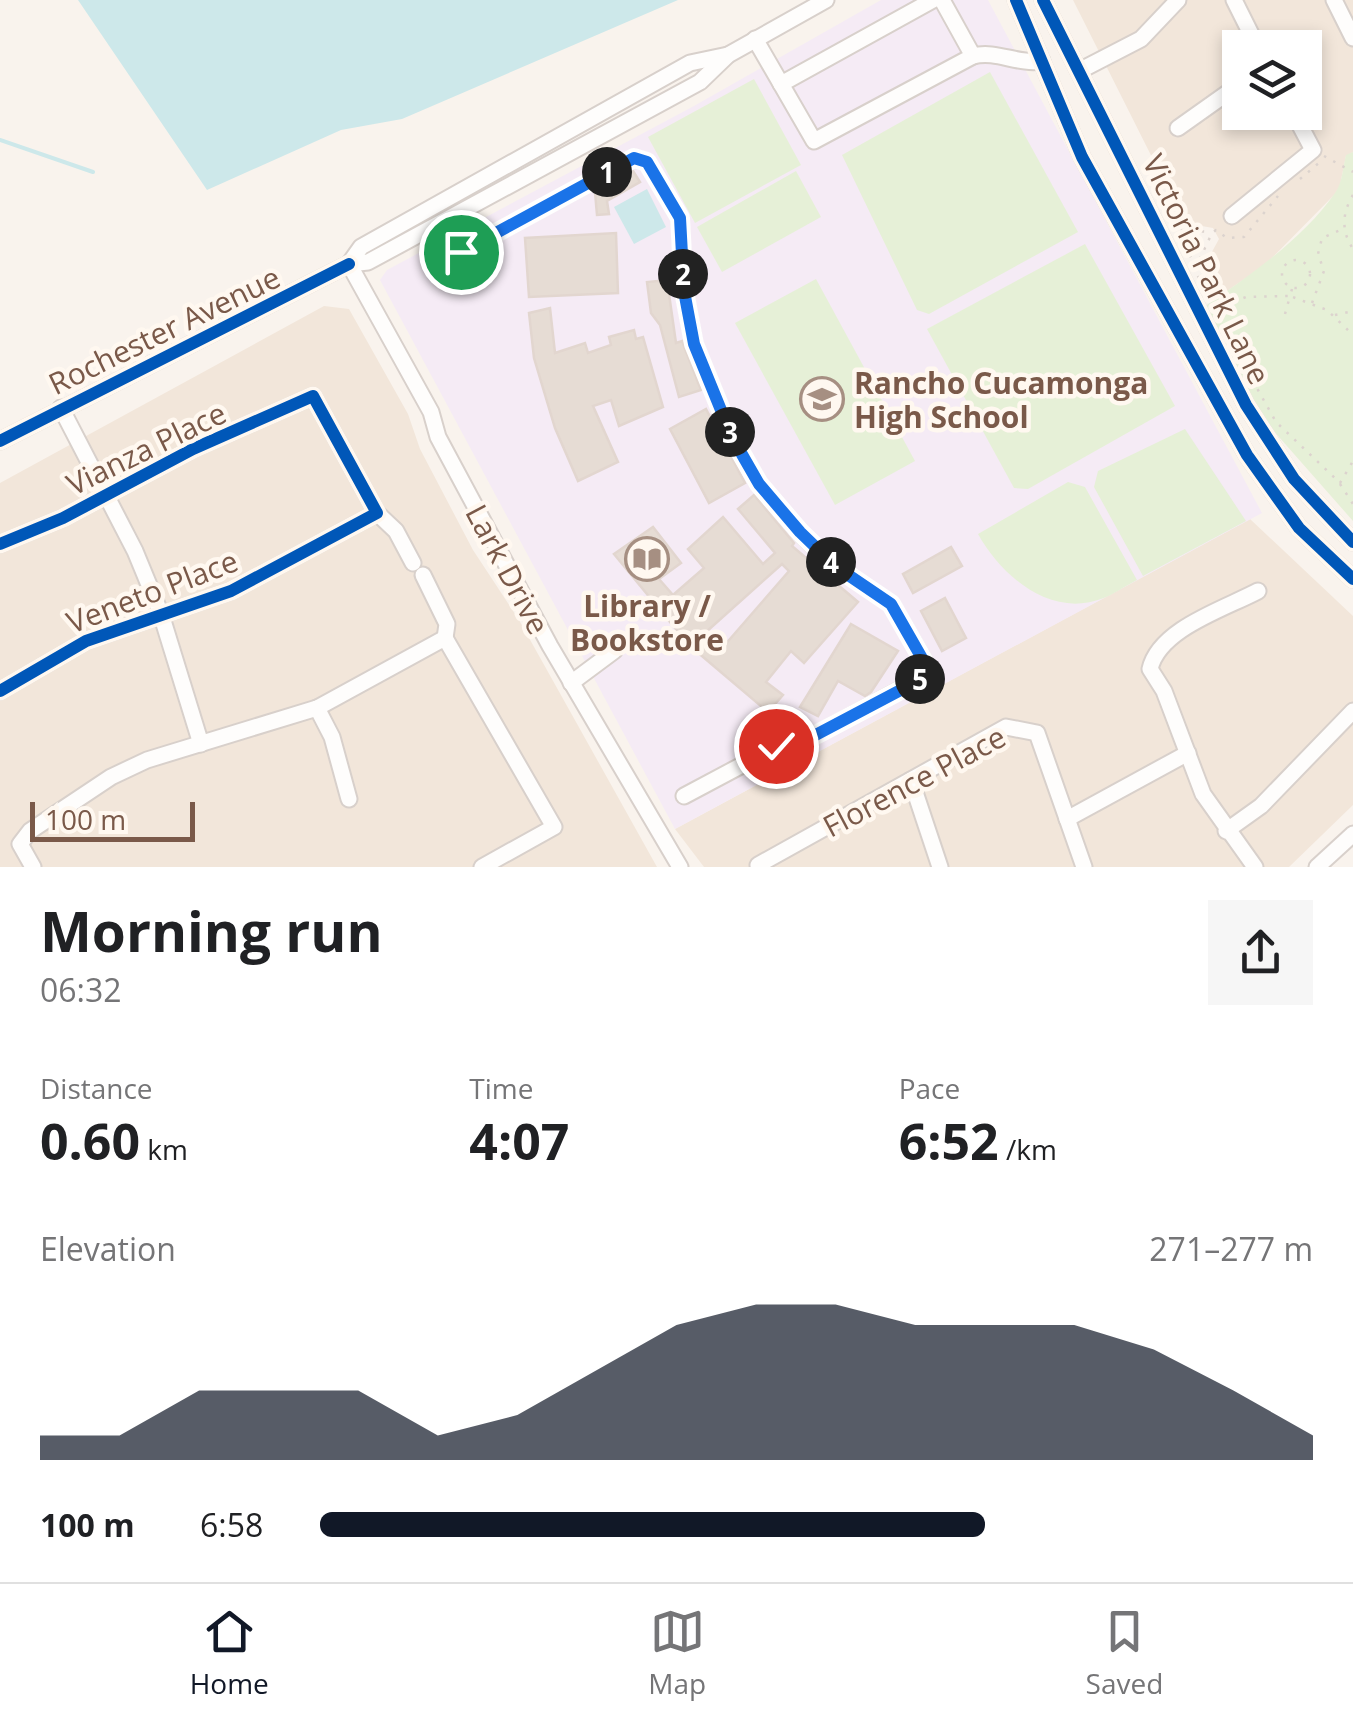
<!DOCTYPE html>
<html lang="en">
<head>
<meta charset="utf-8">
<style>
	body { margin:0; font-family:"Open Sans",sans-serif; background:#f6f6f6; color:#202124; height:100vh; display:flex; flex-direction:column; font-size:38px; white-space:nowrap }
	* { box-sizing:border-box; margin:0 }
	p { font-size:32px; color:#757577 }
	.icon { flex:none; width:55px; height:55px; fill:none; stroke:currentColor; stroke-width:2; stroke-linecap:round; stroke-linejoin:round }
	.map { position:relative; height:867px; overflow:hidden }
	.side { display:flex; flex-direction:column; background:#fff; flex:1 }
	.side>* { flex:none }
	.fabs { position:absolute; left:1222px; top:30px; display:grid; gap:20px }
	.fabs a { display:grid; place-items:center; width:100px; height:100px; border-radius:0px; background:#fff; box-shadow:0 5px 15px #0003; font-size:50px }
	.scale { position:absolute; left:30px; bottom:25px; width:165px; box-sizing:border-box; padding-left:10px; border:5px solid #7a5949; border-top:0; font-size:28px; line-height:35px; white-space:nowrap; color:#7a5949; -webkit-text-stroke:8px #fff8f0; paint-order:stroke }
	.pin { position:absolute; display:grid; place-items:center; width:85px; height:85px; color:#fff; margin:-42px; border:5px solid #fff; border-radius:50%; box-shadow:0 2px 10px #0007 }
	.km { position:absolute; width:50px; height:50px; margin:-25px; border-radius:50%; background:#222; color:#fff; font-size:28px; line-height:50px; text-align:center }
	.round { display:grid; place-items:center; flex:none; width:105px; height:105px; border-radius:0px; background:#f6f6f6 }
	.overview { display:flex; align-items:center; justify-content:space-between; height:170px; padding:0 40px }
	h1 { font-size:55px; font-weight:700; line-height:75px }
	.metrics { display:grid; grid-template-columns:repeat(3,1fr); gap:15px; height:170px; padding:10px 40px }
	.metrics div { display:grid; align-content:center }
	.metrics b { font-size:50px; font-weight:700 }
	.metrics small { font-size:28px; font-weight:400 }
	.metrics p { font-size:28px }
	.chart { height:280px; padding:20px 40px }
	.chart p { display:flex; justify-content:space-between }
	.chart svg { width:100%; height:180px; margin-top:10px; fill:#111827; opacity:.7 }
	ul { padding:0 40px; list-style:none; font-size:32px }
	li { display:grid; grid-template-columns:160px 120px 1fr; align-items:center; height:75px }
	li i { height:25px; border-radius:12px; background:#111827 }
	.tabs { display:flex; justify-content:space-around; align-items:center; height:140px; border-top:2px solid #e0e0e0; background:#fff; font-size:28px; color:#757577 }
	.tabs a { display:grid; justify-items:center; gap:5px }
	.tabs .current { color:#111827 }
	.map>svg:first-child { display:block }
	.residential { fill:#f2e6da; fill-rule:evenodd }
	.education { fill:#f5ebf5 }
	.green { fill:#e6f0d7 }
	.water { fill:#cde8ea }
	.lines { fill:none; stroke-linecap:round; stroke-linejoin:round }
	.stream { stroke:#cde8ea; stroke-width:4 }
	.building { fill:#e6dcd4; stroke:#e2d6cf; stroke-width:2.5; fill-rule:evenodd }
	.minor-casing { stroke:#d8d0cb; stroke-width:19 }
	.path { stroke:#dcd3ce; stroke-width:2.5; stroke-dasharray:2.5 8; stroke-linecap:butt }
	.minor { stroke:#fefdfc; stroke-width:15 }
	.cycleway-casing { stroke:#fff8f0; stroke-width:19 }
	.cycleway { stroke:#0057b8; stroke-width:12 }
	.route-casing { stroke:#fff; stroke-width:20 }
	.route { stroke:#1a73e8; stroke-width:12 }
	.labels { text-anchor:middle; dominant-baseline:central; stroke-width:9; stroke-linejoin:round; paint-order:stroke }
	.street-label { font-size:30px; fill:#7a5949; stroke:#fff8f0 }
	.poi-label { font-size:30px; font-weight:bold; fill:#7a5949; stroke:#fff8f0; text-anchor:start }
</style>
</head>
<body>
<div class="map">
<svg width="1353" height="867" viewBox="0 0 1353 867">
	<rect width="100%" height="100%" fill="#f9f3ed"/>
	<g class="residential">
		<path d="M1073 0H1353V152L1346 156 1339 190 1266 264 1217 298 1202 270 1219 239 1213 228 1185 223ZM1240 48H1305V112H1240Z"/>
		<path d="M324 306 349 309 408 414 420 449 473 550 519 620 657 867H0V483Z"/>
		<path d="M1250 519 1353 616V805L1289 867H704L675 829Z"/>
	</g>
	<path class="education" d="M881 0H988L1262 513 675 829 380 280 387 270 694 106Z"/>
	<g class="green">
		<path d="M990 72 1078 232 929 314 917 310 842 155Z"/>
		<path d="M754 79 801 165 695 223 648 137Z"/>
		<path d="M1353 152V521L1258 413 1204 307C1250 275 1302 240 1335 193 1342 184 1343 167 1346 155Z"/>
		<path d="M796 171 821 217 722 272 697 227Z"/>
		<path d="M1085 244 1175 406 1028 489 1014 488 927 329Z"/>
		<path d="M816 279 915 461 835 505 735 323Z"/>
		<path d="M1185 429 1246 521 1143 576 1094 487 1098 471Z"/>
		<path d="M1068 482 1085 487 1137 580C1125 586 1113 595 1101 599 1049 618 1001 575 978 534Z"/>
	</g>
	<g class="water">
		<path d="M78 0H678L402 119 341 130 207 190Z"/>
		<path d="M647 189 666 227 634 244 614 207Z"/>
	</g>
	<g class="lines">
		<path class="stream" d="M0 140 93 172"/>
	</g>
	<g class="building">
		<path d="M633 171 640 182 607 201 609 214 597 215 595 192Z"/>
		<path d="M616 233 618 293 529 297 525 238Z"/>
		<path d="M667 280 676 343 682 341 701 390 679 397 660 325 651 313 647 282Z"/>
		<path d="M550 308 555 353 585 343 588 353 611 345 609 337 634 330 636 339 643 337 663 407 619 426 611 400 593 406 618 462 578 481 555 428 534 358 529 313Z"/>
		<path d="M706 409 745 483 709 503 670 429Z"/>
		<path d="M754 495 794 543 792 546 858 602 804 663 791 651 766 682 783 695 768 712 689 645 614 554 653 527 681 563 659 579 673 595 704 568 688 549 723 517 763 564 775 553 738 509ZM782 564 789 571 723 647 706 632Z"/>
		<path d="M951 547 962 566 913 593 903 574Z"/>
		<path d="M945 598 966 638 942 651 921 611Z"/>
		<path d="M851 624 898 651 871 692 865 696 838 681 818 716 800 707Z"/>
	</g>
	<g class="lines">
		<g class="minor-casing">
			<g id="minor">
				<path d="M1016 0 1082 157 1247 455 1299 528 1353 579"/>
				<path d="M1043 0 1246 405 1294 479 1353 542"/>
				<path d="M1234 0 1258 48"/>
				<path d="M1334 0 1353 38"/>
				<path d="M755 39 814 141 973 56 942 0"/>
				<path d="M973 56C997 50 1018 65 1042 61"/>
				<path d="M1081 70 1141 39 1178 0"/>
				<path d="M781 84 933 0"/>
				<path d="M1178 128 1240 84"/>
				<path d="M1232 216 1313 150 1293 112"/>
				<path d="M461 252 634 158 647 162 680 218 684 291 694 344 732 437 759 484 800 533 835 566 891 604 931 673 808 739H791L684 796"/>
				<path d="M349 264 431 412 438 437 550 646 680 867"/>
				<path d="M349 264 361 247 690 63 728 55"/>
				<path d="M61 408 135 551 161 614 201 744"/>
				<path d="M0 441 349 264 368 262 700 82 728 55 826 0"/>
				<path d="M0 544 63 518 193 449 313 396 377 513 396 531 413 563"/>
				<path d="M423 575 447 624 445 638"/>
				<path d="M445 638 554 827 482 867"/>
				<path d="M571 683 614 651"/>
				<path d="M0 691 86 641 231 591 377 513"/>
				<path d="M317 708 332 737 349 799"/>
				<path d="M911 780 940 867"/>
				<path d="M1067 819 1188 753"/>
				<path d="M1226 831 1261 806 1353 711"/>
				<path d="M758 865 1006 727 1037 733 1084 867"/>
				<path d="M33 867 20 844 30 831 111 777 147 760 317 708 445 638"/>
				<path d="M1255 867 1203 794 1164 691 1150 669C1159 629 1224 609 1258 591"/>
				<path d="M1317 867 1353 834"/>
			</g>
		</g>
		<g class="path">
			<path d="M1324 156 1353 172"/>
			<path d="M1300 179 1320 162"/>
			<path d="M1353 195C1342 213 1341 231 1353 249"/>
			<circle cx="1296" cy="274" r="14"/>
			<path d="M1195 267 1179 230 1210 232"/>
			<path d="M1203 288 1195 269 1212 233 1216 230 1227 238 1244 237 1278 196"/>
			<path d="M1292 289 1290 296 1327 310 1353 335"/>
			<path d="M1312 303 1324 271 1318 254 1322 238 1345 228"/>
			<path d="M1285 314 1290 296 1246 297 1213 310 1276 422 1340 483 1353 461"/>
			<path d="M1335 315 1353 311"/>
			<path d="M1340 484 1353 504"/>
		</g>
		<use href="#minor" class="minor"/>
		<g class="cycleway-casing">
			<g id="cycleway">
				<path d="M1016 0 1082 157 1247 455 1299 528 1353 579"/>
				<path d="M1043 0 1246 405 1294 479 1353 542"/>
				<path d="M0 441 349 264"/>
				<path d="M0 544 63 518 193 449 313 396 377 513 231 591 86 641 0 691"/>
			</g>
		</g>
		<use href="#cycleway" class="cycleway"/>
	</g>
	<g class="lines">
		<g class="route-casing">
			<path id="route" d="M461 252 634 158 647 162 680 218 684 291 694 344 732 437 759 484 800 532 835 566 891 604 931 674 808 739H791L776 746"/>
		</g>
		<use href="#route" class="route"/>
	</g>
	<defs>
		<g id="school-ring" transform="scale(2.25)"><circle r="9.5" fill="#fff8f0" stroke="#a68f82" stroke-width="1.5"/><path d="M0-5L7-2L0 1L-7-2ZM-4 1L0 2.5L4 1V4Q0 6-4 4Z" fill="#a68f82"/></g>
		<g id="library-ring" transform="scale(2.25)"><circle r="9.5" fill="#fff8f0" stroke="#a68f82" stroke-width="1.5"/><path d="M-6-4Q-3-5.5-.7-3.5V5Q-3 3-6 4ZM6-4Q3-5.5 .7-3.5V5Q3 3 6 4Z" fill="#a68f82"/></g>
	</defs>
	<g fill-rule="evenodd">
		<use href="#school-ring" x="822" y="399"/>
		<use href="#library-ring" x="647" y="559"/>
	</g>
	<g class="labels">
		<g class="street-label">
			<text transform="translate(1207 269) rotate(64)">Victoria Park Lane</text>
			<text transform="translate(164 330) rotate(-26)">Rochester Avenue</text>
			<text transform="translate(146 448) rotate(-26)">Vianza Place</text>
			<text transform="translate(508 569) rotate(62)">Lark Drive</text>
			<text transform="translate(152 591) rotate(-21)">Veneto Place</text>
			<text transform="translate(914 781) rotate(-28)">Florence Place</text>
		</g>
		<g class="poi-label">
			<text x="854" y="382">Rancho Cucamonga<tspan x="854" dy="34">High School</tspan></text>
			<text x="647" y="605" text-anchor="middle">Library /<tspan x="647" dy="34">Bookstore</tspan></text>
		</g>
	</g>
</svg>
<div class="fabs">
<a><svg class="icon" aria-label="layers" viewBox="0 0 24 24"><path d="M12 4l9 5-9 5-9-5zM3 14l9 5 9-5"/></svg></a>
</div>
<div class="scale">100 m</div>
<div class="pin" style="left:461px;top:252px;background:#1e9e55"><svg class="icon" aria-label="arrive" viewBox="0 0 24 24"><path d="M6 21V4h12l-3 4 3 4H6"/></svg></div>
<div class="pin" style="left:776px;top:746px;background:#d93025"><svg class="icon" aria-label="check" viewBox="0 0 24 24"><path d="M5 12l5 5 9-10"/></svg></div>
<b class="km" style="left:607px;top:172px">1</b>
<b class="km" style="left:683px;top:274px">2</b>
<b class="km" style="left:730px;top:432px">3</b>
<b class="km" style="left:831px;top:562px">4</b>
<b class="km" style="left:920px;top:679px">5</b>
</div>
<section class="side">
<div class="overview"><div><h1>Morning run</h1><p>06:32</p></div><a class="round"><svg class="icon" aria-label="share" viewBox="0 0 24 24"><path d="M12 15V3M7 8l5-5 5 5M5 13v7h14v-7"/></svg></a></div>
<div class="metrics">
<div><p>Distance</p><b>0.60<small> km</small></b></div>
<div><p>Time</p><b>4:07</b></div>
<div><p>Pace</p><b>6:52<small> /km</small></b></div>
</div>
<div class="chart"><p><span>Elevation</span>271–277 m</p>
<svg viewBox="0 0 160 44" preserveAspectRatio="none"><path d="M0 44V38L10 38L20 27L30 27L40 27L50 38L60 33L70 22L80 11L90 6L100 6L110 11L120 11L130 11L140 17L150 27L160 38V44z"/></svg>
</div>
<ul>
<li><b>100 m</b>6:58<i style="width:67%"></i></li>
</ul>
</section>
<nav class="tabs">
<a class="current"><svg class="icon" aria-label="home" viewBox="0 0 24 24"><path d="M3 11l9-7 9 7M6 9v11h12V9"/></svg>Home</a>
<a><svg class="icon" aria-label="map" viewBox="0 0 24 24"><path d="M3 6l6-2 6 2 6-2v14l-6 2-6-2-6 2zM9 4v14M15 6v14"/></svg>Map</a>
<a><svg class="icon" aria-label="saved" viewBox="0 0 24 24"><path d="M7 4h10v16l-5-4-5 4z"/></svg>Saved</a>
</nav>
</body>
</html>
